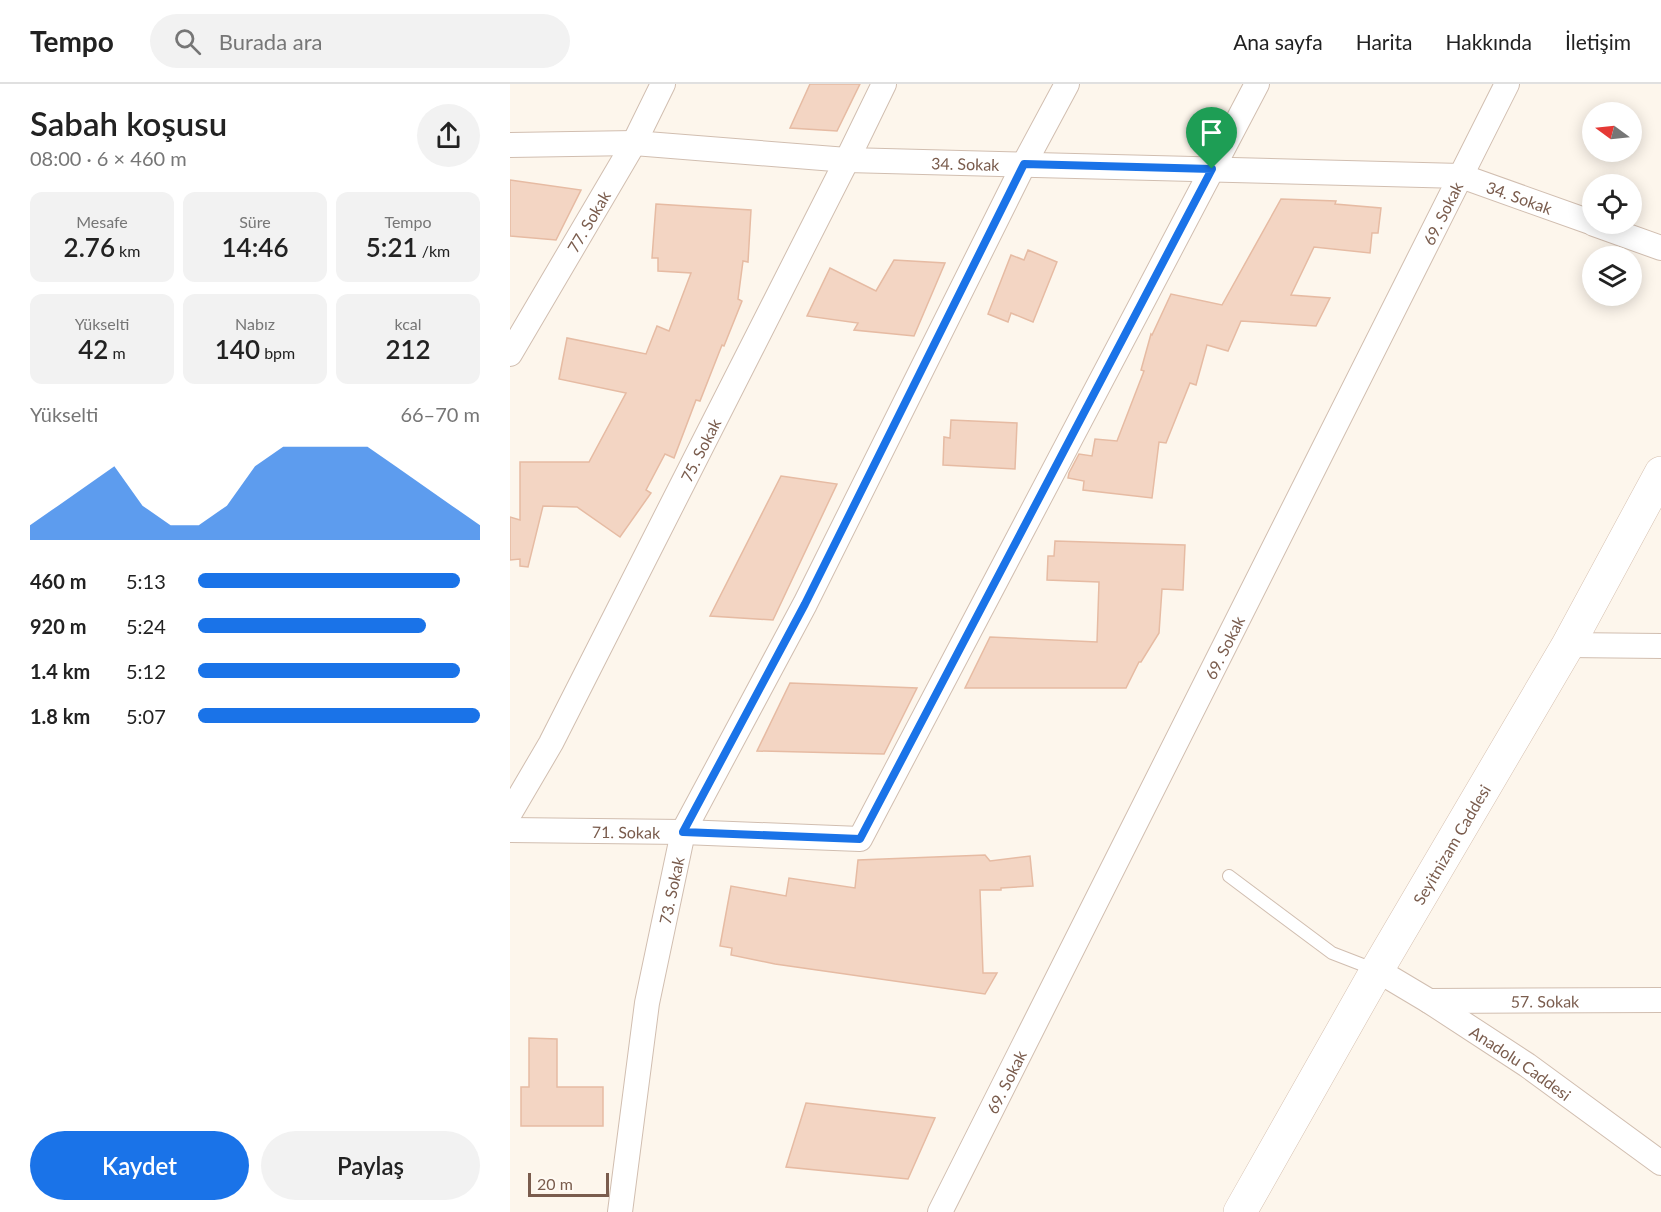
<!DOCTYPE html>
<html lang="tr">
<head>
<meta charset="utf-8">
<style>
	body { margin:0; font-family:Lato,sans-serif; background:#f2f2f2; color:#222; height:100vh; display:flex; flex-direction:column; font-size:22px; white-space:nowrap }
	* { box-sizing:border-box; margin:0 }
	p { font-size:20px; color:#767676 }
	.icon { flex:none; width:33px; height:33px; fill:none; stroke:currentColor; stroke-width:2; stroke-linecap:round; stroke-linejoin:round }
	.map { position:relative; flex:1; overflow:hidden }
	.side { display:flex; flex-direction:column; background:#fff; width:510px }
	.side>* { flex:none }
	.needle { width:39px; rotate:285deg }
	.buttons { position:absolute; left:1072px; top:18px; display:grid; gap:12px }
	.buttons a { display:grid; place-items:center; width:60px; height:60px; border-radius:50%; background:#fff; box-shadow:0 3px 15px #0003; font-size:30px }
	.scale { position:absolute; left:18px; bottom:15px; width:81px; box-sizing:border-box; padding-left:6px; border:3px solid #7a5c4d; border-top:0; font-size:16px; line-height:21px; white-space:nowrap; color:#7a5c4d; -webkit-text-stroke:4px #fffaf3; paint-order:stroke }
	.pin { position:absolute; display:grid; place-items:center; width:51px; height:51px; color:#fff; margin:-62px -26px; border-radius:50% 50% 50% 0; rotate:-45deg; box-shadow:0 0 6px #0007 }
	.pin .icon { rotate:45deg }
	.round { display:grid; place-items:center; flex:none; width:63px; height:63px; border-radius:32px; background:#f2f2f2 }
	.overview { display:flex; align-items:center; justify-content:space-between; height:102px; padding:0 30px }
	h1 { font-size:33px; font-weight:600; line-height:45px }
	.figures { display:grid; grid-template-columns:repeat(3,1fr); gap:9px; height:102px; padding:6px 30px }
	.figures div { display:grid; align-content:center; border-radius:12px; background:#f2f2f2; text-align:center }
	.figures b { font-size:26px; font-weight:600 }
	.figures small { font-size:16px; font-weight:400 }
	.figures p { font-size:16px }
	.chart { height:168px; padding:12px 30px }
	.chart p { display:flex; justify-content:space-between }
	.chart svg { width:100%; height:108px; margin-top:6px; fill:#1a73e8; opacity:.7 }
	.action { display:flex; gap:12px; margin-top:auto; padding:12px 30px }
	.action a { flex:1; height:69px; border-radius:36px; background:#1a73e8; color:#fff; font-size:24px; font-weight:600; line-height:69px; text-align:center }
	.action a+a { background:#f2f2f2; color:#222 }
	ul { padding:0 30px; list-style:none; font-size:20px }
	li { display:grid; grid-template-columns:96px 72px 1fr; align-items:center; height:45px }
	li i { height:15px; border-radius:8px; background:#1a73e8 }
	header { display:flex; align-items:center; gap:36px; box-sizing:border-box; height:84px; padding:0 30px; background:#fff; border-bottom:2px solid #e0e0e0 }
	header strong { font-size:28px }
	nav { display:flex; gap:33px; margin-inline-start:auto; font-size:21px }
	.search { width:420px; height:54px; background:#f2f2f2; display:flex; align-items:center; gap:15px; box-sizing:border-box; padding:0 21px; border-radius:33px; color:#767676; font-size:22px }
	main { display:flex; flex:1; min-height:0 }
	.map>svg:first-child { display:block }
	.building { fill:#f3d5c3; stroke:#e6bba3; stroke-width:1.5 }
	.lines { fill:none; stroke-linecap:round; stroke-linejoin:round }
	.lane-casing { stroke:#d1beb0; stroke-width:14 }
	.street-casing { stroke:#d1beb0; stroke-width:26 }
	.secondary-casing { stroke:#d6c0b0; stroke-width:34 }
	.lane { stroke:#fff; stroke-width:12 }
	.street { stroke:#fff; stroke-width:24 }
	.secondary { stroke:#fff; stroke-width:33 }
	.route-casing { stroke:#fff; stroke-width:12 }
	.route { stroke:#1a73e8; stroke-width:8 }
	.labels { text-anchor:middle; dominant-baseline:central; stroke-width:4.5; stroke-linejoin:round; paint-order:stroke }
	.street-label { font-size:16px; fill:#7a5c4d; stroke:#fffaf3 }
</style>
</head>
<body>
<header>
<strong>Tempo</strong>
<div class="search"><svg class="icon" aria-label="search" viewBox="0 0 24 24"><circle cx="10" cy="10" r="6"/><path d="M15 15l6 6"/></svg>Burada ara</div>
<nav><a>Ana sayfa</a><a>Harita</a><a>Hakkında</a><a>İletişim</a></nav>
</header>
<main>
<section class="side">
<div class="overview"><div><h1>Sabah koşusu</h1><p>08:00 · 6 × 460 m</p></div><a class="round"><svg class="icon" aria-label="share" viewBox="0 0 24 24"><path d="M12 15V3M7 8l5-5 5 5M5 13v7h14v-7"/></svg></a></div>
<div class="figures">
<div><p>Mesafe</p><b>2.76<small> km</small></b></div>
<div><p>Süre</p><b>14:46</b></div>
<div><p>Tempo</p><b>5:21<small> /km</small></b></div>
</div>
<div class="figures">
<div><p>Yükselti</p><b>42<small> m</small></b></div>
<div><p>Nabız</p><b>140<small> bpm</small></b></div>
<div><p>kcal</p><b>212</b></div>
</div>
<div class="chart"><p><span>Yükselti</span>66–70 m</p>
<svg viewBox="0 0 160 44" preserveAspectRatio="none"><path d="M0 44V38L10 30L20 22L30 14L40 30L50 38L60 38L70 30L80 14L90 6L100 6L110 6L120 6L130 14L140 22L150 30L160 38V44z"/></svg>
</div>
<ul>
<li><b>460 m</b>5:13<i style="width:93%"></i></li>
<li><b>920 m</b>5:24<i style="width:81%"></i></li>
<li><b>1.4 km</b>5:12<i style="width:93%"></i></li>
<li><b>1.8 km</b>5:07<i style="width:100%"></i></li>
</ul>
<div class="action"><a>Kaydet</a><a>Paylaş</a></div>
</section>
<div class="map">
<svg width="1151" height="1128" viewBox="0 0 1151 1128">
	<rect width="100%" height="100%" fill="#fdf6ec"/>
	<g class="building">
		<path d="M300 0H350L327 47 280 44Z"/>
		<path d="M0 96 71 106 46 156 0 152Z"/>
		<path d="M771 115 826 117 825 120 871 124 868 149H862L860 169 804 163 781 211 820 214 806 242 731 237 718 267 697 261 686 301 680 299 656 359 649 358 642 414 573 406 574 397 558 394 559 389 569 370 582 372 585 355 607 357 634 287 631 286 641 250 642 251 661 210 712 221Z"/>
		<path d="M146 120 241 126 238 178 233 177 228 215 232 217 214 262 212 261 190 317 186 316 164 374 155 370 136 406 141 409 110 453 67 423 33 422 18 483 10 482V475L0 476V433L10 436V378H79L116 309 49 295 57 254 136 270 147 242 159 247 181 189 148 187V174H142Z"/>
		<path d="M518 166 547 178 523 238 501 229 498 238 478 230 501 171 514 176Z"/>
		<path d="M384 176 435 179 404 252 344 246 348 239 297 232 320 184 366 207Z"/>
		<path d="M441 336 507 339 505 385 433 381 434 353 440 354Z"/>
		<path d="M271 392 327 400 263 536 200 532Z"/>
		<path d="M545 457 675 461 673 506 652 505 649 549 631 578H629L616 604H455L480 553 587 558 589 498 537 496 538 472H544Z"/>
		<path d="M280 599 407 604 374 670 247 667Z"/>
		<path d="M475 771 480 777 520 772 523 802 491 804V806H470L473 889H487L475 910 265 880 221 871 222 864 210 862 221 802 276 812 279 794 345 804 348 776Z"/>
		<path d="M19 954 47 955V1003H93V1042H11V1003H19Z"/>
		<path d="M296 1019 425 1034 398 1095 276 1083Z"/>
	</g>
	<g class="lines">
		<g class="lane-casing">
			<path id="lane" d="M719 792 822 869 866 886"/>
		</g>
		<g class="street-casing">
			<g id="street">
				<path id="s1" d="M0 61 124 59 337 76 951 92 1083 139"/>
				<path d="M1084 140 1151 164"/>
				<path id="s2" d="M0 270 124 59 153 0"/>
				<path d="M1058 561 1151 562"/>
				<path id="s3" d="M0 729 41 659 337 76 374 0"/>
				<path id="s4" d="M0 746 173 748 350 755 747 0"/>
				<path id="s5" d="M867 886 919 917 1017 981 1151 1079"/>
				<path id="s6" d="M919 917 1151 916"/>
				<path id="s7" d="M110 1128 137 919 173 748 295 520 514 80 557 0"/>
				<path id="s8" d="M430 1128 997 0"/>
			</g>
		</g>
		<g class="secondary-casing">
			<g id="secondary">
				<path id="s9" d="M730 1128 867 886 1058 561 1151 389"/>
			</g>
		</g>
		<use href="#lane" class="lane"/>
		<use href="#street" class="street"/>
		<use href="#secondary" class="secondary"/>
	</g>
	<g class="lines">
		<g class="route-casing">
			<path id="route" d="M514 80 702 85 350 755 173 748 295 520Z"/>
		</g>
		<use href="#route" class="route"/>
	</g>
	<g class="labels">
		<g class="street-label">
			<text stroke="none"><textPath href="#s1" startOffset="456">34. Sokak</textPath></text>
			<text stroke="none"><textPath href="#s1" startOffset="1014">34. Sokak</textPath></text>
			<text stroke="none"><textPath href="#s8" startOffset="1118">69. Sokak</textPath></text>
			<text stroke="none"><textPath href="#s2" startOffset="154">77. Sokak</textPath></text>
			<text stroke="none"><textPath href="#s3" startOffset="410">75. Sokak</textPath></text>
			<text stroke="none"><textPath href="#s8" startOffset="632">69. Sokak</textPath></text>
			<text stroke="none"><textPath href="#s4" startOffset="116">71. Sokak</textPath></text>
			<text stroke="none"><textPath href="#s9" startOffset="424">Seyitnizam Caddesi</textPath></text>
			<text stroke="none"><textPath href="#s7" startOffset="326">73. Sokak</textPath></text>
			<text stroke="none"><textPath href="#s6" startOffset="116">57. Sokak</textPath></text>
			<text stroke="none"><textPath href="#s5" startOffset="171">Anadolu Caddesi</textPath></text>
			<text stroke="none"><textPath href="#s8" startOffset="146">69. Sokak</textPath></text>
		</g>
	</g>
</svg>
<div class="buttons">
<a><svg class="needle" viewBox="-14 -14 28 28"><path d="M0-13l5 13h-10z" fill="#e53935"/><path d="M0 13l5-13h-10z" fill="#767676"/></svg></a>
<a><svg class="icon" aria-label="locate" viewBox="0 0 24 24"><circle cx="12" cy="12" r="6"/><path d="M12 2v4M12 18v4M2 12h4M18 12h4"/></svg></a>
<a><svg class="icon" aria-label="layers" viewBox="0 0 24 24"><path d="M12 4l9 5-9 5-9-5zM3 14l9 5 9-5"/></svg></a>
</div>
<div class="scale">20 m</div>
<div class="pin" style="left:702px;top:85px;background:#1e9e55"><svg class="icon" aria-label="arrive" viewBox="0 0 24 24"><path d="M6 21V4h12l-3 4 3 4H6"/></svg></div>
</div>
</main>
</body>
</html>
